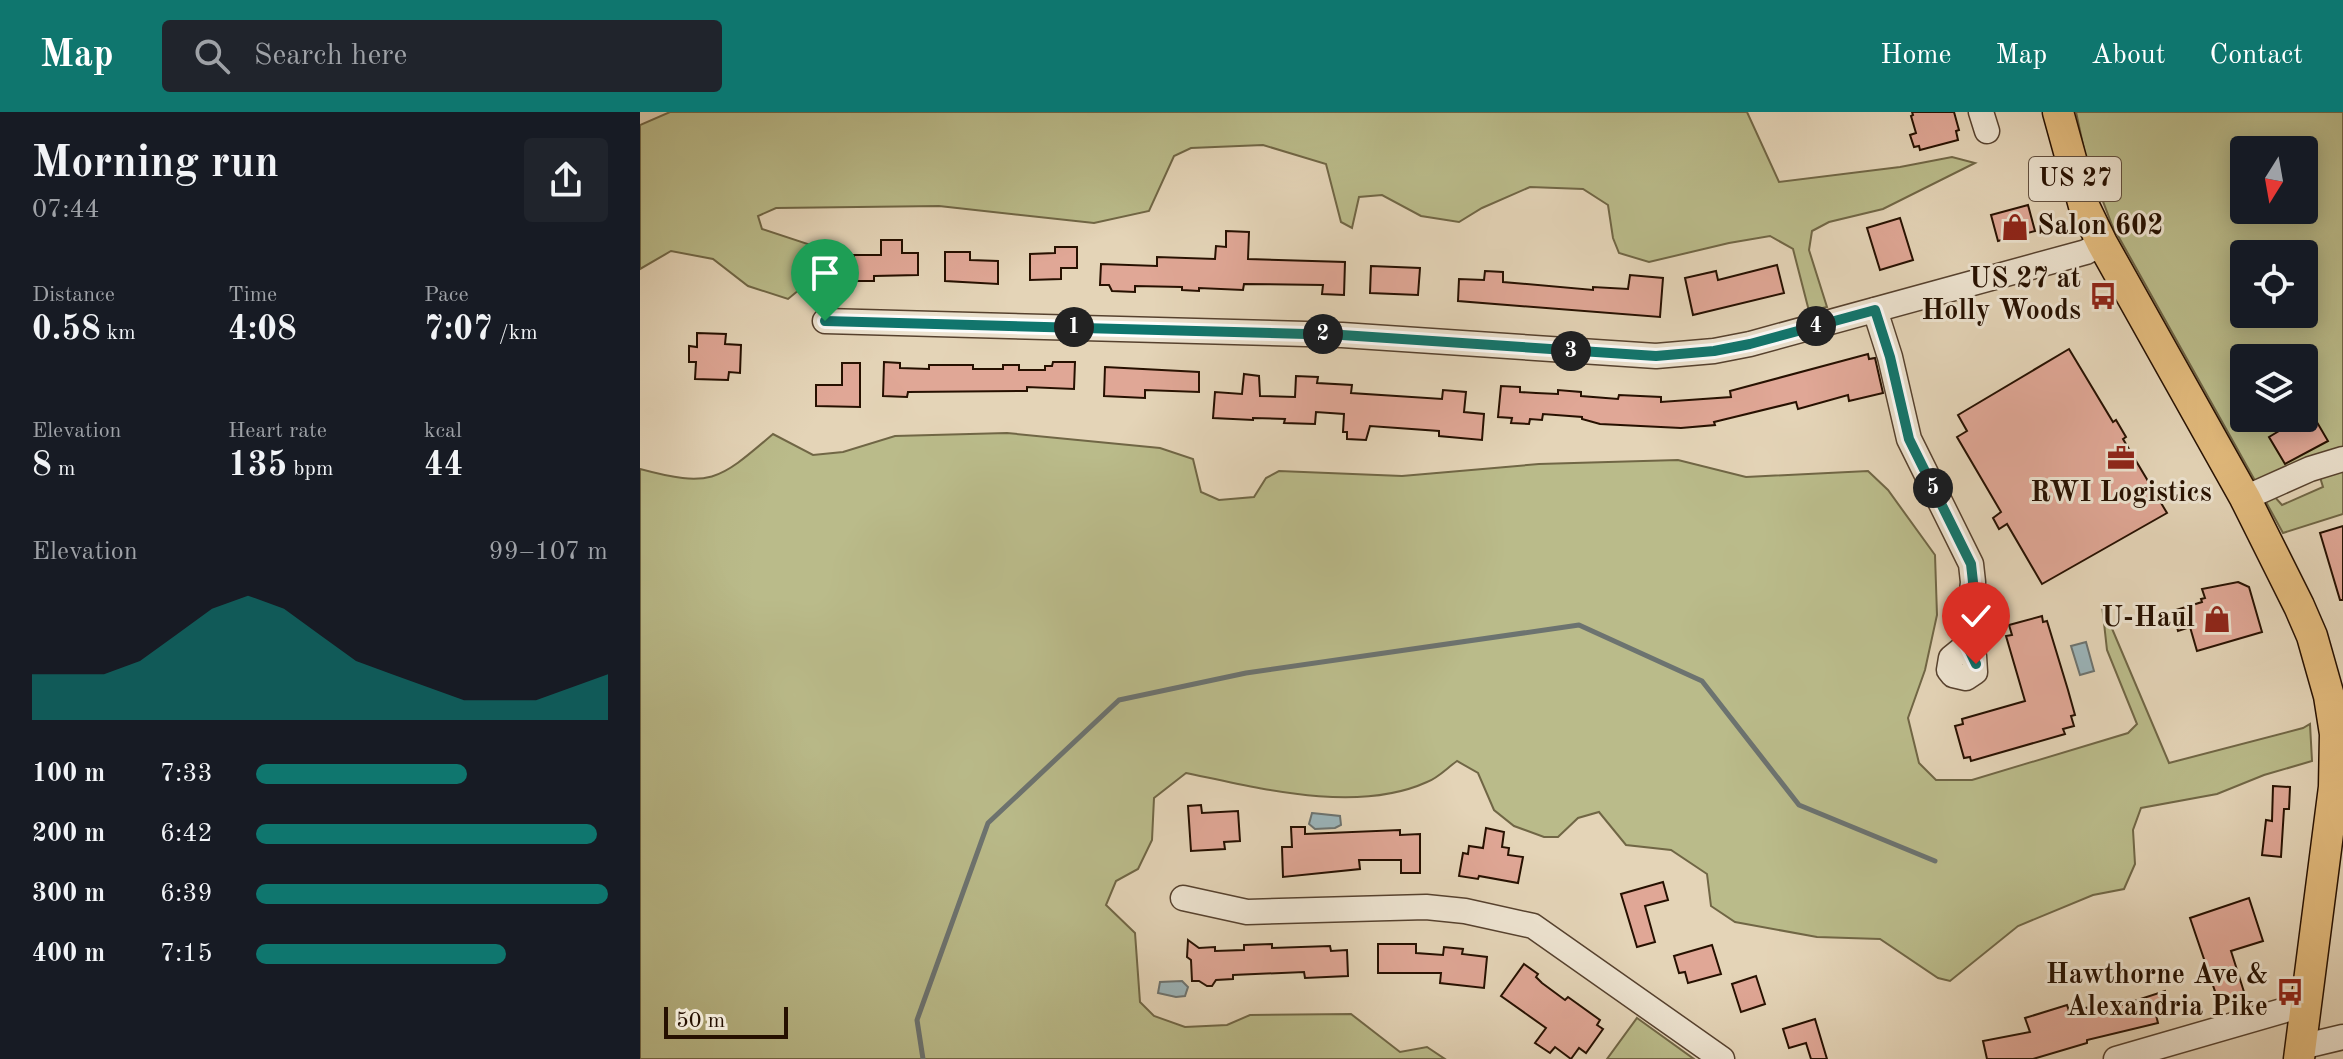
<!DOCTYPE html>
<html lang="en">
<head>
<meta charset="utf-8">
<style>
	body { margin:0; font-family:"Old Standard TT",serif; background:#20242c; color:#f1f3f6; height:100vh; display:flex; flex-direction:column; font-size:30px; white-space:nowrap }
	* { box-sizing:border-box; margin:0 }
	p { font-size:26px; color:#9ea1a6 }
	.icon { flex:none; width:44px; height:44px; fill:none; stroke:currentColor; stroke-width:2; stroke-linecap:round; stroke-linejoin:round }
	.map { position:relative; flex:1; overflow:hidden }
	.drawer { display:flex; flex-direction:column; background:#171b24; width:640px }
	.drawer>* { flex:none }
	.needle { width:52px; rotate:191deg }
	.fabs { position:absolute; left:1590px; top:24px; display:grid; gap:16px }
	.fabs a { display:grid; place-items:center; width:88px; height:88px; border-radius:8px; background:#171b24; box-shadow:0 4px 20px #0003; font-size:40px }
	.scale { position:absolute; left:24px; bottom:20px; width:124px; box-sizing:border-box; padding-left:8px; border:4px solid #261000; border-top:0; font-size:22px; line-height:28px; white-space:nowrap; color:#261000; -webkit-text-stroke:6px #ede3d0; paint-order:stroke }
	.pin { position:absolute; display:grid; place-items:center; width:68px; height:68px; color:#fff; margin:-82px -34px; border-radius:50% 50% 50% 0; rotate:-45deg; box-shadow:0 0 8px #0007 }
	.pin .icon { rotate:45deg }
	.km { position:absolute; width:40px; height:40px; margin:-20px; border-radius:50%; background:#222; color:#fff; font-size:22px; line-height:40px; text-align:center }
	.round { display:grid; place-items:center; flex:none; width:84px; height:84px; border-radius:8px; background:#20242c }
	.head { display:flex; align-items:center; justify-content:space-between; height:136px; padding:0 32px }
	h1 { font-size:44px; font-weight:700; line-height:60px }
	.metrics { display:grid; grid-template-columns:repeat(3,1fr); gap:12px; height:136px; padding:8px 32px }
	.metrics div { display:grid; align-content:center }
	.metrics b { font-size:34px; font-weight:700 }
	.metrics small { font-size:22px; font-weight:400 }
	.metrics p { font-size:22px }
	.chart { height:224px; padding:16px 32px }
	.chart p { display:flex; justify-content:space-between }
	.chart svg { width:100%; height:144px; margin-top:8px; fill:#0f766e; opacity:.7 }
	ul { padding:0 32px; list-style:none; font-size:26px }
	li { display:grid; grid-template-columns:128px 96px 1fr; align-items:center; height:60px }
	li i { height:20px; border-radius:10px; background:#0f766e }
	header { display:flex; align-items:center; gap:48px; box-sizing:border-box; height:112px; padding:0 40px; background:#0f766e; color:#fff }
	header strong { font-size:38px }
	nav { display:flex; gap:44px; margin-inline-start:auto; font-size:28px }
	.search { width:560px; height:72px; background:#20242c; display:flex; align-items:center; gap:20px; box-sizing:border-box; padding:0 28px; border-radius:8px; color:#9ea1a6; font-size:30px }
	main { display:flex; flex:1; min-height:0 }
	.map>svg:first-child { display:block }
	.green { fill:#babb8a; stroke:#706645; stroke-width:2; fill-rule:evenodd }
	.water { fill:#9bb5bb; stroke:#6c7370; stroke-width:2 }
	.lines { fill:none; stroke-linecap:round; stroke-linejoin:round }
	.stream { stroke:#6c7370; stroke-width:5 }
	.building { fill:#e0a796; stroke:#261000; stroke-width:2 }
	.minor-casing { stroke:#56412e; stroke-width:27 }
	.major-casing { stroke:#261000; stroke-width:33 }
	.minor { stroke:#ede3d0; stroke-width:24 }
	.major { stroke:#e2ba7c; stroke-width:30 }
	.route-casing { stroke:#fff; stroke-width:16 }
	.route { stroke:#0f766e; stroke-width:10 }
	.labels { text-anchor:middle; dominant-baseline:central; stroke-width:6; stroke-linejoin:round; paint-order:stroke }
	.shield { fill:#ede3d0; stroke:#624f3e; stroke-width:2 }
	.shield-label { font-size:26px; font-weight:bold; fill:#261000 }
	.poi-label { font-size:28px; font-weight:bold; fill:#261000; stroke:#ede3d0; text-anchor:end }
</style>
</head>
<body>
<header>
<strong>Map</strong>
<div class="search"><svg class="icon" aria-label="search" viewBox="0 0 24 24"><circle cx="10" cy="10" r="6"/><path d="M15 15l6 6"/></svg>Search here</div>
<nav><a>Home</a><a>Map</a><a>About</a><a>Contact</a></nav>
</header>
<main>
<section class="drawer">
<div class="head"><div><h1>Morning run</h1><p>07:44</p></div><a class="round"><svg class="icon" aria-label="share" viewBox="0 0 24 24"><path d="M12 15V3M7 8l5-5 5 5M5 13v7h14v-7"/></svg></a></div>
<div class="metrics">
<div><p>Distance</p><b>0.58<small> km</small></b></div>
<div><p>Time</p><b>4:08</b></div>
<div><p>Pace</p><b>7:07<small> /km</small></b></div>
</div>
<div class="metrics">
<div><p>Elevation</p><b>8<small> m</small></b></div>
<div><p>Heart rate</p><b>135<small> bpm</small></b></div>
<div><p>kcal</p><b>44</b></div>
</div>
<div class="chart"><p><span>Elevation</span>99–107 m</p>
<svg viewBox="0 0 160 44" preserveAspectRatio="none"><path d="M0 44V30L10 30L20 30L30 26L40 18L50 10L60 6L70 10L80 18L90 26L100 30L110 34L120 38L130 38L140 38L150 34L160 30V44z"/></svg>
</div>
<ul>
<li><b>100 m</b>7:33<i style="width:60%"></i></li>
<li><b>200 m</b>6:42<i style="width:97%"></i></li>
<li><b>300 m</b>6:39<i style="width:100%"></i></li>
<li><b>400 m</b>7:15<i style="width:71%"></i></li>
</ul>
</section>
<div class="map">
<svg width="1703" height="947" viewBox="0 0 1703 947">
	<rect width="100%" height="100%" fill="#e4d4b7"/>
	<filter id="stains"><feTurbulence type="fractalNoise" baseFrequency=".0025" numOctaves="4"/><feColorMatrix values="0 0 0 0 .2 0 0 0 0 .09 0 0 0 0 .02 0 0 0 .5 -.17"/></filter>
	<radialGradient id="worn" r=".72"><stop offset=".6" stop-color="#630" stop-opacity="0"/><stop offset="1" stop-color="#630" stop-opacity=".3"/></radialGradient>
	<g class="green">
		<path d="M30 0H1107L1139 70 1260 55 1312 45 1335 51 1243 97 1189 110 1172 119 1169 138 1187 195 1169 199 1153 137 1130 124 1089 131 1009 150 979 141 973 126 968 93 943 77 890 75 842 96 819 110 781 104 742 83 719 85 712 116 701 110 686 52 623 33 551 36 534 44 509 99 454 111 299 94 136 96 118 104 122 117 183 137 191 147 182 159 148 187 108 174 73 147 31 139 0 157V13Z"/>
		<path d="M1436 0H1703V340L1618 374 1472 113 1445 42ZM1604 38H1664V98H1604ZM1604 142H1664V202H1604ZM1604 246H1664V306H1604Z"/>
		<path d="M367 321 520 336 553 347 561 380 579 388 614 385 626 366 639 359 762 364 899 352 1038 348 1106 365 1228 359 1248 378 1295 443 1297 503 1285 558 1268 606 1279 651 1296 668H1332L1488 621 1497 612 1467 538 1462 493 1529 651 1663 616 1670 612 1672 649 1624 663 1577 682 1501 696 1493 718 1495 752 1484 777 1453 783 1378 814 1310 869 1298 866 1240 827 1177 825 1095 810 1071 794 1067 762 1031 738 986 733 959 700 938 706 918 725H904L874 714 854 698 838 661 817 649C807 656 798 666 787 670 717 702 618 676 546 661L514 686 512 728 498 757 476 769 466 793 495 821 500 890 514 904 545 915 587 913 610 903 711 902 760 940 787 935 805 947H0V357C71 376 78 369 133 322L173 343 203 340 255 324Z"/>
		<path d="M1703 354V402L1643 421 1626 390 1634 384 1642 393 1683 375 1679 362Z"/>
		<path d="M997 906 1054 947H967Z"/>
	</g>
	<g class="water">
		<path d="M1446 530 1454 559 1440 563 1431 534Z"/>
		<path d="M672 701 700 704 701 713 695 716 675 717 669 712Z"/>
		<path d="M542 869 548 875 545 884 536 885 518 881 520 870Z"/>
	</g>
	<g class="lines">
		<path class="stream" d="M283 947 277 908 348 711 479 588 606 561 939 513 1062 569 1159 693 1295 749"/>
	</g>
	<g class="building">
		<path d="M1272 0H1314L1319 18 1316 19 1318 28 1280 38 1279 34 1274 35 1270 23 1276 21 1271 4 1273 3Z"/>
		<path d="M1388 93 1395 119 1358 129 1351 103Z"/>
		<path d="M1260 106 1273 148 1240 158 1227 116Z"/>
		<path d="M586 119 609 120 608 147 705 150 704 183 682 182 683 173 604 172 603 178 559 176V179L542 178V175L495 174V180L472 179 469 173H460L461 152 517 154V145L575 147 576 134 586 135Z"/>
		<path d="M241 128H262V141H278V163L234 164V169H214V143H241Z"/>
		<path d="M415 135H437V156H421V167L390 168V142L415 141Z"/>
		<path d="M305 140H330V148L358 149V172L305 169Z"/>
		<path d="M1137 153 1144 181 1053 203 1045 166 1076 159 1078 168Z"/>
		<path d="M731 154 780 156 778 183 730 181Z"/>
		<path d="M845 159 863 160V170L953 178V175L988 177 990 163 1023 166 1020 205 818 189 819 167 844 168Z"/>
		<path d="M57 221 86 222 85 232 101 233 100 261 89 260 88 268 55 267 56 250H49V234L57 235Z"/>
		<path d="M1429 237 1473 310 1476 308 1486 325 1483 327 1527 401 1402 472 1367 412 1359 417 1353 406 1361 400 1317 325 1327 319 1318 303Z"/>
		<path d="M1228 242 1229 247 1235 246 1243 281 1209 289 1208 283 1158 297 1156 290 1074 310 1075 313 1041 316 960 312 942 307V305L903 302 902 308 890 307 889 312 871 311 872 306 858 305 861 274 880 275V280L896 281 918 282V278L941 280V284L978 287 979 283 1021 285V290L1091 285 1090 279Z"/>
		<path d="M244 250 260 251V256L289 257V253H333V257H363V253H379V258H405V254H412L413 250H435L434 277 387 275V279L268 280 267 285 243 284Z"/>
		<path d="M202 251H220V295L176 294V273H202Z"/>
		<path d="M465 255 559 260V280L505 278V286L464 284Z"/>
		<path d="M604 262 619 264 620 284 655 285 656 264 678 265 677 271 712 273 711 281 802 287 803 278 826 280 824 300 844 302 842 328 799 324V319L730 314 726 328 707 327V320H703L704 302 676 300 675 312 644 311 645 307 613 306V308L573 306 575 280 602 282Z"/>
		<path d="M1671 300 1688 329 1645 352 1629 325Z"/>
		<path d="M1703 414V488H1700L1680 421Z"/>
		<path d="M1598 470 1609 475 1622 520 1557 539 1550 515 1538 519 1533 499 1562 490 1561 487 1565 486 1562 477Z"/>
		<path d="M1402 504 1403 510 1407 509 1428 578 1435 603 1431 604 1434 614 1423 617 1425 622 1331 649 1330 645 1324 646 1315 614 1323 612 1322 607 1385 589 1366 524 1372 523 1369 513Z"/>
		<path d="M1633 674 1650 675 1649 697H1644L1641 745 1622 743 1626 708 1632 709Z"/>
		<path d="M561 693 562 701 598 699 600 729 584 730 585 737 551 739 548 694Z"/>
		<path d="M651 715H665V722L760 718V723L780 722V761H761V748H719L720 757 643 765 642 735H652Z"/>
		<path d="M846 716 864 720 862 735 869 736 868 743 883 745 878 771 839 764 838 767 819 764 823 741 828 742 829 734 843 736Z"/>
		<path d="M1023 770 1028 788 1005 794 1015 830 997 835 981 782Z"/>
		<path d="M1609 786 1623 829 1591 839 1605 883 1579 891 1550 806Z"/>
		<path d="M548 828 559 836 575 835V839L604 838V833L632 832V836L690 834 691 839 707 838 708 864 665 866 664 860 593 863V867L576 868 572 874H567L559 869H552L551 848 547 845Z"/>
		<path d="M738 832H776V841L803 843 804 835 823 837 822 842 847 845 844 876 800 871 801 861H738Z"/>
		<path d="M1072 833 1081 862 1048 871 1045 860 1039 861 1034 844Z"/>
		<path d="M884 852 898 862 896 865 902 871 925 888 928 885 960 908 957 913 963 917 946 941 939 936 931 947 915 935 910 941 895 931 906 916 861 884Z"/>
		<path d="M1116 864 1125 892 1101 900 1092 872Z"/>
		<path d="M1525 879 1531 898 1516 903 1518 911 1447 928V931L1393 947H1347L1343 929 1390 920 1385 906 1427 893 1429 899 1478 890 1479 894Z"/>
		<path d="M1175 907 1187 947H1171L1166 931 1149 936 1143 917Z"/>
	</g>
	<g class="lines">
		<g class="minor-casing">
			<g id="minor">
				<path d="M1341 0 1347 19"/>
				<path d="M1235 198 1250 245 1269 327 1331 452 1333 470 1327 533 1311 546 1309 558 1313 563 1326 566 1335 560 1334 544 1327 533"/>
				<path d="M185 209 702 223 1016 244 1074 239 1110 232 1446 140 1462 131"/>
				<path d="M1605 386 1670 357 1703 347"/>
				<path d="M543 786 607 800 786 795 825 799 893 814 1082 947"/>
				<path d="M1661 935 1703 925"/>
				<path d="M1476 947 1666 892"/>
			</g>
		</g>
		<g class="major-casing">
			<path id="major" d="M1418 0 1444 94 1462 131 1605 386 1659 494 1672 524 1689 584 1695 622 1694 675 1659 947"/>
		</g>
		<use href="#minor" class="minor"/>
		<use href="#major" class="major"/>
	</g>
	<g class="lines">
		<g class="route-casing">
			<path id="route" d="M185 209 702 223 1016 244 1074 239 1110 232 1235 198 1250 245 1269 327 1331 452 1333 470 1327 533 1336 552"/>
		</g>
		<use href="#route" class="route"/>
	</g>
	<defs>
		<g id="shop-bare" transform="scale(2.16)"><path d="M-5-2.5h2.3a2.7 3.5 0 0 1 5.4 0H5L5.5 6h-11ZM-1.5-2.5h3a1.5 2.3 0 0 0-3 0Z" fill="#8f2418" stroke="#ede3d0" stroke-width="2.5" paint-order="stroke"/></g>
		<g id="bus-bare" transform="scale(2.16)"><path d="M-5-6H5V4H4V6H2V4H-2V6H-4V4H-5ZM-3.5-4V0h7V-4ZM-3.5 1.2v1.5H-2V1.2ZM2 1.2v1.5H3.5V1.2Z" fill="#8f2418" stroke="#ede3d0" stroke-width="2.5" paint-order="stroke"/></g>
		<g id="office-bare" transform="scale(2.16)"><path d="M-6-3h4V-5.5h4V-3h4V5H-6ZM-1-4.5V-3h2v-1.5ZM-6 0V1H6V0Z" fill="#8f2418" stroke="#ede3d0" stroke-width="2.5" paint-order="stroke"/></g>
	</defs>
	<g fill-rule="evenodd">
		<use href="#shop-bare" x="1375" y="115"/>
		<use href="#bus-bare" x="1463" y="184"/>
		<use href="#office-bare" x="1481" y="346"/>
		<use href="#shop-bare" x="1577" y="507"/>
		<use href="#bus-bare" x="1650" y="880"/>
	</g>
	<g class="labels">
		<rect class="shield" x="1389" y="45" width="92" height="44" rx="6"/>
		<g class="shield-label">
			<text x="1435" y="67">US 27</text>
		</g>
		<g class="poi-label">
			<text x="1397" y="115" text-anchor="start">Salon 602</text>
			<text x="1441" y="168">US 27 at<tspan x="1441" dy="32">Holly Woods</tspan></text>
			<text x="1481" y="382" text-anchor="middle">RWI Logistics</text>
			<text x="1555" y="507">U-Haul</text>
			<text x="1628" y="864">Hawthorne Ave &amp;<tspan x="1628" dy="32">Alexandria Pike</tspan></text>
		</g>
	</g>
	<rect width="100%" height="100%" filter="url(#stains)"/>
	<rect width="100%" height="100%" fill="url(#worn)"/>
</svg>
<div class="fabs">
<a><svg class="needle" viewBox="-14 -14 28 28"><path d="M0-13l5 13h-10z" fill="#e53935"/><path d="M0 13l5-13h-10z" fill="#9ea1a6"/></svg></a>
<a><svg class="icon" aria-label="locate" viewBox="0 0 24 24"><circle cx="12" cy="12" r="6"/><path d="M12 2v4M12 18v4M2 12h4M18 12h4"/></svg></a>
<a><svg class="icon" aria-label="layers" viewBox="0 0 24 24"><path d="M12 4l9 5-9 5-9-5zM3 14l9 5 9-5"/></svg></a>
</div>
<div class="scale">50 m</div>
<div class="pin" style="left:185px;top:209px;background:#1e9e55"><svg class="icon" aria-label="arrive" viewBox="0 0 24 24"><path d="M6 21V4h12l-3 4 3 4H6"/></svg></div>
<div class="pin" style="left:1336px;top:552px;background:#d93025"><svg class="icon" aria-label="check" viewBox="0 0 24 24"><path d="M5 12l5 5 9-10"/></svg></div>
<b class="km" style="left:434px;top:215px">1</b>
<b class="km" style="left:683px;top:222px">2</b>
<b class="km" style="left:931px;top:239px">3</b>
<b class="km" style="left:1176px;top:214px">4</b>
<b class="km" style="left:1293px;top:376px">5</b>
</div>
</main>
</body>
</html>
